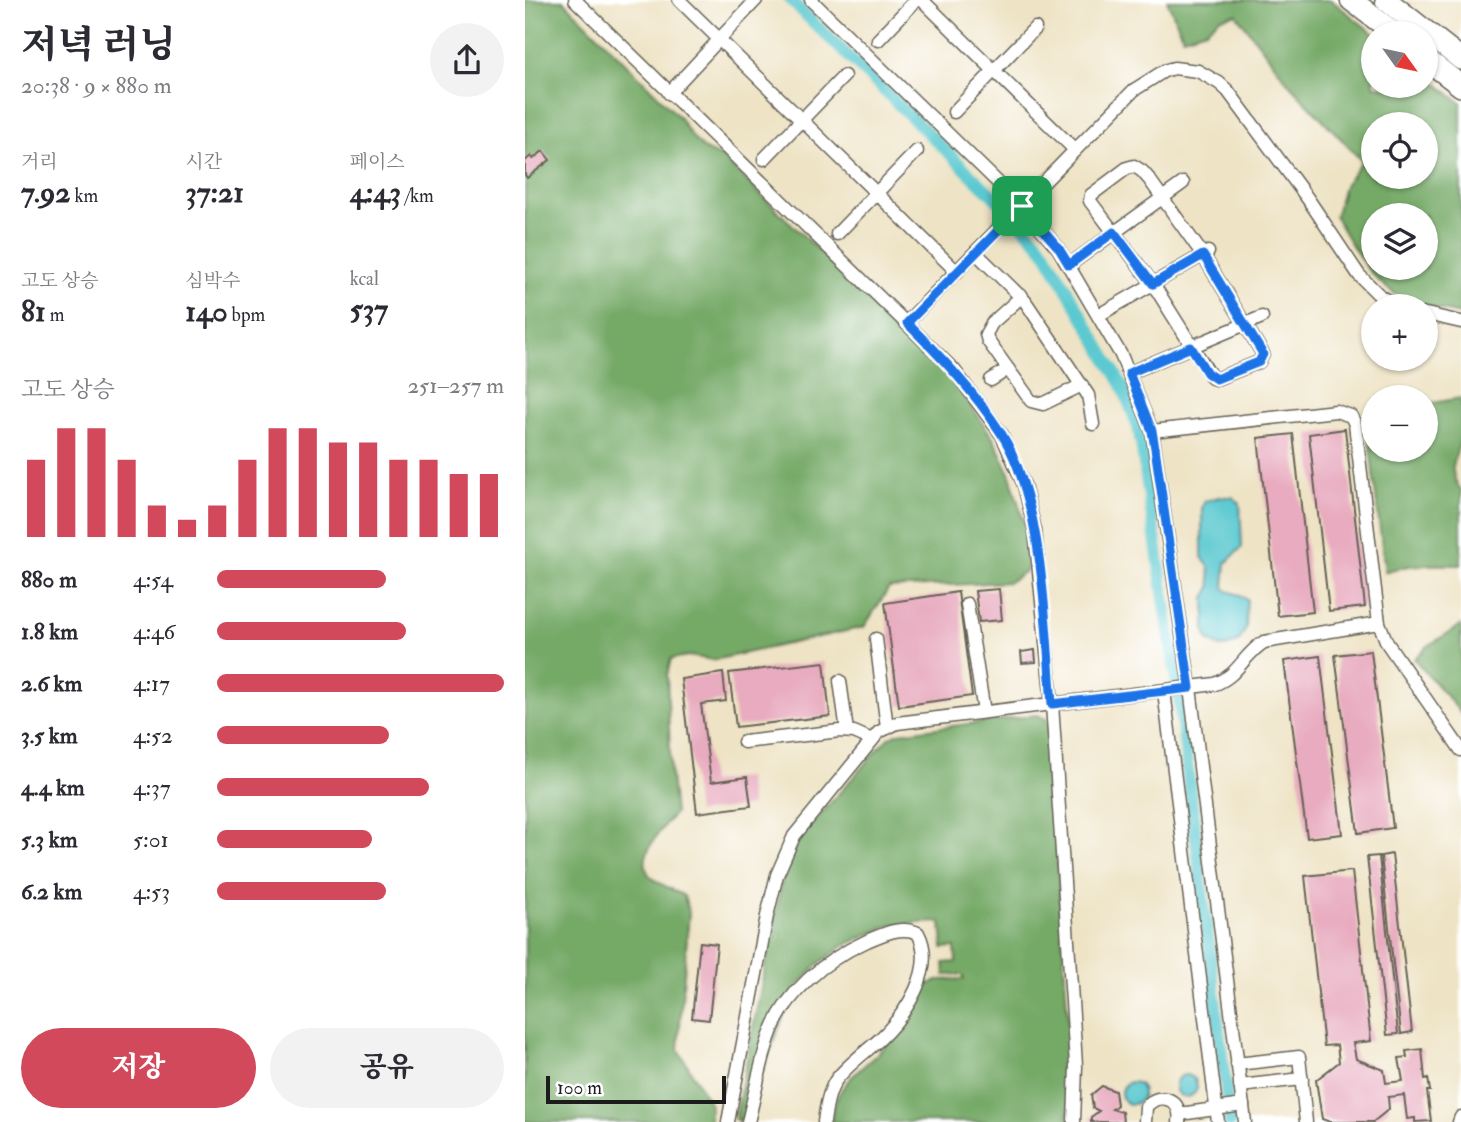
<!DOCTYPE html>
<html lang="ko">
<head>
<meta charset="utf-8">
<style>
	body { margin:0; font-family:"IM FELL Double Pica","Noto Serif KR",serif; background:#f2f2f3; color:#2b2b33; height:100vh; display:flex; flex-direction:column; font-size:26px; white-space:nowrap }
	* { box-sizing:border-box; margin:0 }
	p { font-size:23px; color:#7c7c81 }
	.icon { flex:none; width:38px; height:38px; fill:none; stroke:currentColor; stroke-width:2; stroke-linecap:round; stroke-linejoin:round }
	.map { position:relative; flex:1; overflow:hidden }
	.side { display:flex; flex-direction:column; background:#fff; width:525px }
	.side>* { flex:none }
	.needle { width:46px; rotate:123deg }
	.tools { position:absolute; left:836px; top:21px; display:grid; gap:14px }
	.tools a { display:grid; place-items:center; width:77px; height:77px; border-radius:50%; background:#fff; box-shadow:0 2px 5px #0004; font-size:35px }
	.scale { position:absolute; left:21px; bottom:18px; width:180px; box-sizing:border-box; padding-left:7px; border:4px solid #1c1c1c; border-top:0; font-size:19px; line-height:24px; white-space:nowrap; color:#1c1c1c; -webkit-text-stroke:5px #fff; paint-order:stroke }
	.pin { position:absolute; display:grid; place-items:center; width:60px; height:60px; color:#fff; margin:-30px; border-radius:14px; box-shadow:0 4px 10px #0006 }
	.round { display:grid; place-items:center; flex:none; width:74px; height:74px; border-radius:37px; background:#f2f2f3 }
	.headline { display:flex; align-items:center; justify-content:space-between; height:119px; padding:0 21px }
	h1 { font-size:38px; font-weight:800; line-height:52px }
	.figures { display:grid; grid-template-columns:repeat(3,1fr); gap:10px; height:119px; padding:7px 21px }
	.figures div { display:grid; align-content:center }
	.figures b { font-size:30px; font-weight:800 }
	.figures small { font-size:19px; font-weight:400 }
	.figures p { font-size:19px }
	.chart { height:196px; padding:14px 21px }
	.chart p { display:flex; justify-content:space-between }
	.chart svg { width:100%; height:126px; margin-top:7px; stroke:#d1495b; stroke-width:6 }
	.cta { display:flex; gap:14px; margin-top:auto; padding:14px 21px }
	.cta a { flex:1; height:80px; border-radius:42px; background:#d1495b; color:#fff; font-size:28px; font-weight:800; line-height:80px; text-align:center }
	.cta a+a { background:#f2f2f3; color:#2b2b33 }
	ul { padding:0 21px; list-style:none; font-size:23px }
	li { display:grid; grid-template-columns:112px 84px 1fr; align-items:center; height:52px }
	li i { height:18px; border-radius:9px; background:#d1495b }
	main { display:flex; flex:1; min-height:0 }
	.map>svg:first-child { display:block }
	.forest { fill:#74a966; stroke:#486241; stroke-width:2; fill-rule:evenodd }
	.water { fill:#5cc9d0; stroke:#3c7276; stroke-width:2 }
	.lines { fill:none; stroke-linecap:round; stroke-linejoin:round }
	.canal { stroke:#5cc9d0; stroke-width:12 }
	.building { fill:#e8abbf }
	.minor-casing { stroke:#666257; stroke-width:15 }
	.motorway-casing { stroke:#666257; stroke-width:24 }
	.minor { stroke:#fff; stroke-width:12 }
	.motorway { stroke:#fff; stroke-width:21 }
	.route-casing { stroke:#fff; stroke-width:14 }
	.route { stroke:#1a73e8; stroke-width:9 }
</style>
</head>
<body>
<main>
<section class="side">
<div class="headline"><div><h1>저녁 러닝</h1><p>20:38 · 9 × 880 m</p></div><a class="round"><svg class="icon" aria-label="share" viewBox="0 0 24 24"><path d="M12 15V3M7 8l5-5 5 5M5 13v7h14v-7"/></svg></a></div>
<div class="figures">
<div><p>거리</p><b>7.92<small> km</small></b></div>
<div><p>시간</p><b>37:21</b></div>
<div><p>페이스</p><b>4:43<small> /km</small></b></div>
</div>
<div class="figures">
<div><p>고도 상승</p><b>81<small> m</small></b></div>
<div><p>심박수</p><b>140<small> bpm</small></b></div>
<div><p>kcal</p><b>537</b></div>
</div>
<div class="chart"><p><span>고도 상승</span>251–257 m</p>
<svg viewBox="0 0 160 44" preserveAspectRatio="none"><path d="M5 44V17M15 44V6M25 44V6M35 44V17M45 44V33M55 44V38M65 44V33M75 44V17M85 44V6M95 44V6M105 44V11M115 44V11M125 44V17M135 44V17M145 44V22M155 44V22"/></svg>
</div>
<ul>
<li><b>880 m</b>4:54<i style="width:59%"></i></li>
<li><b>1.8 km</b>4:46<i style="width:66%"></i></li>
<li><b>2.6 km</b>4:17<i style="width:100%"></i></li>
<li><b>3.5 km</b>4:52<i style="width:60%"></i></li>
<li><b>4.4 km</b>4:37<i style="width:74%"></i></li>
<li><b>5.3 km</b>5:01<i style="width:54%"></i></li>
<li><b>6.2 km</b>4:53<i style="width:59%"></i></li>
</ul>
<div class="cta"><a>저장</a><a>공유</a></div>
</section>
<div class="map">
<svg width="936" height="1122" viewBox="0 0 936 1122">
	<rect width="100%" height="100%" fill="#fff"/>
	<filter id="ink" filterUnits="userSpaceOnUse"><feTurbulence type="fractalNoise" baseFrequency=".0143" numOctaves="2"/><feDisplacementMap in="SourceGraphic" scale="14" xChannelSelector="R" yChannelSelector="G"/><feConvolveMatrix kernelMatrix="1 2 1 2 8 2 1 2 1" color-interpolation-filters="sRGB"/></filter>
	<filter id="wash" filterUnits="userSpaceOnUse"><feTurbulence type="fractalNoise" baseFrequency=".00686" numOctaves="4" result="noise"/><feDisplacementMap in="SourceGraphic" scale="28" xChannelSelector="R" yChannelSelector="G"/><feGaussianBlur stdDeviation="1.57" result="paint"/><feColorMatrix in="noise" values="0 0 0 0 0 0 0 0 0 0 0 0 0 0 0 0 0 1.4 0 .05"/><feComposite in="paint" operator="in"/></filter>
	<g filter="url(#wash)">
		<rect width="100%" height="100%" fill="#eee3c5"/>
		<g class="forest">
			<path d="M0 0H38L155 118C166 137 175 151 197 157L429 381 468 438 483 469 500 525 502 570 484 582 364 588 339 627 189 660 163 656 146 659 142 675 146 776 150 813C139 827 109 856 125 876 133 884 149 890 159 896L164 913 153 1049 185 1104V1122H0Z"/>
			<path d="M642 0H806L849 34V86H901V75L936 103V314C919 310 898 307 882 300 846 285 830 249 810 217L819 186 837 161 765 85 711 14 695 18 681 30 658 37ZM849 124H901V177H849ZM901 215V268H849V215Z"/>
			<path d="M936 398C936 410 936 425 936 437 932 458 920 468 936 490V565C907 565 888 562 860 572L841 414 849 412V450H901V404Z"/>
			<path d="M936 625V713L889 659 903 646Z"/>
			<path d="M512 715 521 719 523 723 546 1067 543 1122H306C311 1081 332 1075 358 1048 375 1029 389 1008 401 985L415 980 439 979 438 975H420L419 963 431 962 430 947 418 948 416 922 368 924 318 946 292 965 269 990 218 1121 210 1120 256 885 265 858 277 835 363 738 373 733Z"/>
		</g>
		<g class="water">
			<path d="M694 497H707L715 503 717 547 701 563 699 587 702 591 715 595 722 600 721 629 713 642 704 646 695 647 683 640 680 631V598L686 587 684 567 677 557V508L680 501Z"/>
			<circle cx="661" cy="1086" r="11"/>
			<circle cx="607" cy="1093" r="11"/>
		</g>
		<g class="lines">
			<path class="canal" d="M265 0 494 221 519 250 597 385 613 427 616 443 654 699 705 1122"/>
		</g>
		<g id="blocks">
			<g class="building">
				<path d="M18 151 25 160 2 178 0 175V161L6 156 8 159Z"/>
				<path d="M820 429 840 607 804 611 784 434Z"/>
				<path d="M768 434 788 612 753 616 733 438Z"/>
				<path d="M474 589 477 620 454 622 450 591Z"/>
				<path d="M433 592 447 696 374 706 360 603Z"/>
				<path d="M510 650 511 662 497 663 496 652Z"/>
				<path d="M846 651 868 828 833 833 810 655Z"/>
				<path d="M795 656 817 834 782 838 759 661Z"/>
				<path d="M299 662 305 716 211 727 204 673Z"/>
				<path d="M198 673 201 701 176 704 186 782 222 777 226 806 172 813 156 679Z"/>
				<path d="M867 854 887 1032 876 1034 856 856Z"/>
				<path d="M854 856 873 1034 862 1035 842 857Z"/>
				<path d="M827 871 846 1041 828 1043 831 1059 859 1070 861 1083 878 1081 874 1058 882 1057 881 1051 897 1049 900 1079 903 1078 905 1091H902L906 1121 890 1122V1118L882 1119 879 1095 863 1097 864 1109 848 1122H805L797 1119 791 1080 814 1062 812 1045 799 1046 780 876Z"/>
				<path d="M175 942 192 944 184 1020 167 1018Z"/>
				<path d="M577 1086 590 1091 592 1105 587 1109 597 1112 598 1122H566V1117L574 1111 568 1108 566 1095Z"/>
			</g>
		</g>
	</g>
	<g filter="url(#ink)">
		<use href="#blocks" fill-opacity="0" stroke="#666257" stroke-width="2"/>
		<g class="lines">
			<g class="minor-casing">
				<g id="minor">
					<path d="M50 0 429 370 477 435 499 485 510 530 527 704 548 1016 551 1066 549 1122"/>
					<path d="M154 0 432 272"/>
					<path d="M286 0 497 206 533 248 596 355 627 431 665 688 720 1122"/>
					<path d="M397 0 550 150"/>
					<path d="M353 40 391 0"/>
					<path d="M144 93 231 0"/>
					<path d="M429 112 510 28"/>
					<path d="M239 159 319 76"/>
					<path d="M609 166 617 171 624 179 678 255 738 354 734 362 691 379 687 378 628 284 565 201 566 195 602 168Z"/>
					<path d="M312 234 392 151"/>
					<path d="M451 253 500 301 563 395 568 424"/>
					<path d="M544 265 658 183"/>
					<path d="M497 296 467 323 461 334 463 341 506 401 518 404 557 385"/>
					<path d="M901 314 936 322"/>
					<path d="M574 315 683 252"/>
					<path d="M381 323 609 90 639 71 649 68 673 71 694 83 703 91 783 199 834 275 856 297 873 306"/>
					<path d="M604 373 737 317"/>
					<path d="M466 380 483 369"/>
					<path d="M627 431 811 411 826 416 830 424 854 623 862 643 936 750"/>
					<path d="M442 604 459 712"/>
					<path d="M351 639 362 728"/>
					<path d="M315 681 322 731"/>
					<path d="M639 691 693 1122"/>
					<path d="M219 742 315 731 329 732 347 740"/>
					<path d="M712 1064 774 1057 781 1122"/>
					<path d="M715 1086 777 1079"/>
					<path d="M655 1114 718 1105"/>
					<path d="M203 1122 242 916 252 875 269 836 354 732 372 723 690 684C713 676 719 654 739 642L854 623"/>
					<path d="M223 1122C230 1094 235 1065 244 1038 259 993 300 960 342 941 358 934 377 925 393 933 412 969 380 1015 355 1039 341 1052 323 1064 311 1080 303 1093 301 1107 299 1122"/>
					<path d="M620 1122 621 1107C635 1090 658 1100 654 1122"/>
					<path d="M934 1122 936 1117"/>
				</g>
			</g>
			<g class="motorway-casing">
				<g id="motorway">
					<path d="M826 0 869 33"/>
					<path d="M861 0 936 59"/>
					<path d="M901 59 936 86"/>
				</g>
			</g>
			<use href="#minor" class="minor"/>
			<use href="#motorway" class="motorway"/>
		</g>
	</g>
	<g class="lines" filter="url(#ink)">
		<g class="route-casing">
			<path id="route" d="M497 206 533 247 544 265 589 232 628 284 678 255 738 354 734 362 691 379 682 373 666 347 604 373 627 431 630 448 665 688 527 704C520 624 519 501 476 433 449 391 416 357 382 323Z"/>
		</g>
		<use href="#route" class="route"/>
	</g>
</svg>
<div class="tools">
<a><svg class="needle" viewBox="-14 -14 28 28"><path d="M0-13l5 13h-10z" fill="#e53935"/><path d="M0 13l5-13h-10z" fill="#7c7c81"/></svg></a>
<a><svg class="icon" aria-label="locate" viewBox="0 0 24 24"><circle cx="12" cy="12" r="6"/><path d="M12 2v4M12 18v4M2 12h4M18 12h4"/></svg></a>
<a><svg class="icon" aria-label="layers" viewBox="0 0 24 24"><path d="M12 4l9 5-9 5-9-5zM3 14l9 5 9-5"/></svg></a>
<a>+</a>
<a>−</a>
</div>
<div class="scale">100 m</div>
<div class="pin" style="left:497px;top:206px;background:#1e9e55"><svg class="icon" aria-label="arrive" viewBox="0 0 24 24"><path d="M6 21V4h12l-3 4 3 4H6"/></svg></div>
</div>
</main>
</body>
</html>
